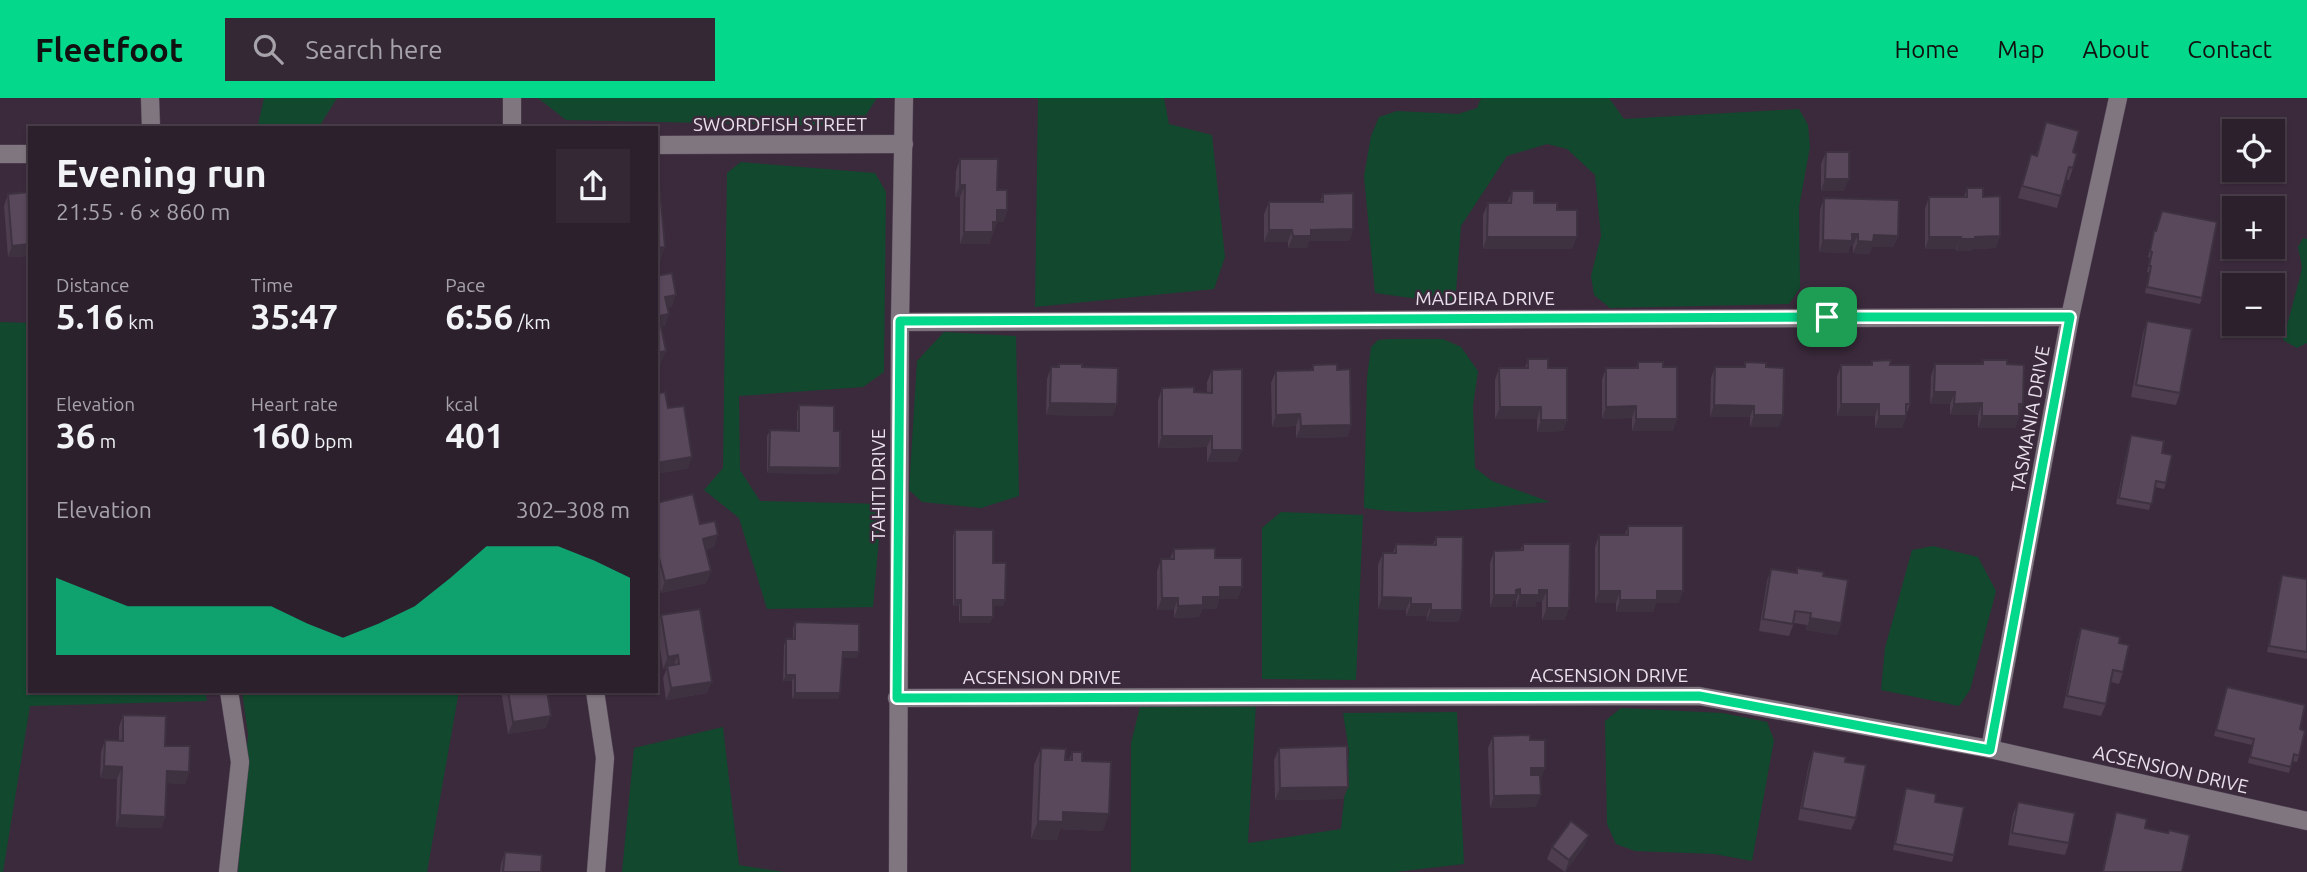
<!DOCTYPE html>
<html lang="en">
<head>
<meta charset="utf-8">
<style>
	body { margin:0; font-family:Ubuntu,sans-serif; background:#342835; color:#f1f3f6; height:100vh; display:flex; flex-direction:column; font-size:26px; white-space:nowrap }
	* { box-sizing:border-box; margin:0 }
	p { font-size:23px; color:#a6a3aa }
	.icon { flex:none; width:38px; height:38px; fill:none; stroke:currentColor; stroke-width:2; stroke-linecap:round; stroke-linejoin:round }
	.map { position:relative; flex:1; overflow:hidden }
	.sheet { position:absolute; left:28px; top:28px; width:630px; height:567px; display:flex; flex-direction:column; background:#2c202d; border-radius:0px; box-shadow:0 2px 5px #0004,0 0 0 2px #483e49 }
	.sheet>* { flex:none }
	.fabs { position:absolute; left:2222px; top:21px; display:grid; gap:14px }
	.fabs a { display:grid; place-items:center; width:63px; height:63px; border-radius:0px; background:#2c202d; box-shadow:0 2px 5px #0004,0 0 0 2px #483e49; font-size:35px }
	.pin { position:absolute; display:grid; place-items:center; width:60px; height:60px; color:#fff; margin:-30px; border-radius:14px; box-shadow:0 4px 10px #0006 }
	.round { display:grid; place-items:center; flex:none; width:74px; height:74px; border-radius:0px; background:#342835 }
	.headline { display:flex; align-items:center; justify-content:space-between; height:119px; padding:0 28px }
	h1 { font-size:38px; font-weight:700; line-height:52px }
	.stats { display:grid; grid-template-columns:repeat(3,1fr); gap:10px; height:119px; padding:7px 28px }
	.stats div { display:grid; align-content:center }
	.stats b { font-size:35px; font-weight:700 }
	.stats small { font-size:19px; font-weight:400 }
	.stats p { font-size:19px }
	.chart { height:196px; padding:14px 28px }
	.chart p { display:flex; justify-content:space-between }
	.chart svg { width:100%; height:126px; margin-top:7px; fill:#04d98b; opacity:.7 }
	header { display:flex; align-items:center; gap:42px; box-sizing:border-box; height:98px; padding:0 35px; background:#04d98b; color:#111 }
	header strong { font-size:33px }
	nav { display:flex; gap:38px; margin-inline-start:auto; font-size:24px }
	.search { width:490px; height:63px; background:#342835; display:flex; align-items:center; gap:18px; box-sizing:border-box; padding:0 24px; border-radius:0px; color:#a6a3aa; font-size:26px }
	.map>svg:first-child { display:block }
	.green { fill:#12482e }
	.lines { fill:none; stroke-linecap:round; stroke-linejoin:round }
	.minor-casing { stroke:#574758; stroke-width:19 }
	.minor { stroke:#7f7680; stroke-width:18 }
	.wall { fill:#4d3d4e }
	.shaded-wall { fill:#3e3240 }
	.building { fill:#59475b; stroke:#3e3240; stroke-width:2 }
	.route-casing { stroke:#fff; stroke-width:14 }
	.route { stroke:#04d98b; stroke-width:9 }
	.labels { text-anchor:middle; dominant-baseline:central; stroke-width:5; stroke-linejoin:round; paint-order:stroke }
	.street-label { font-size:19px; fill:#eae0eb; stroke:#3b2a3c }
</style>
</head>
<body>
<header>
<strong>Fleetfoot</strong>
<div class="search"><svg class="icon" aria-label="search" viewBox="0 0 24 24"><circle cx="10" cy="10" r="6"/><path d="M15 15l6 6"/></svg>Search here</div>
<nav><a>Home</a><a>Map</a><a>About</a><a>Contact</a></nav>
</header>
<div class="map">
<svg width="2307" height="774" viewBox="0 0 2307 774">
	<rect width="100%" height="100%" fill="#3b2a3c"/>
	<g class="green">
		<path d="M264 0H337L319 29 258 27Z"/>
		<path d="M538 0H877L866 17 845 28 566 22Z"/>
		<path d="M1038 0H1164L1169 26 1212 37 1225 159 1214 191 1035 209Z"/>
		<path d="M1481 0H1609L1624 21 1799 11 1808 27 1810 49 1799 109 1800 190 1789 206 1610 210 1594 197 1591 178 1601 138 1595 77 1567 51 1547 46 1507 58 1461 128 1455 206 1375 195 1364 78 1371 38 1379 19 1397 13 1458 16 1477 10Z"/>
		<path d="M741 64 875 75 886 94 884 274 863 289 739 298 740 372 760 403 882 406 873 509 767 511 739 420 704 392 723 370 727 75Z"/>
		<path d="M2303 140 2307 141V245L2297 250 2283 242 2300 179 2302 169 2298 149Z"/>
		<path d="M0 224 30 225V593H205L207 603 30 608 3 774H0Z"/>
		<path d="M944 234 1016 238 1019 398 981 410 922 404 909 392 917 263Z"/>
		<path d="M1388 241H1443L1461 249 1478 273 1473 308 1475 370 1492 383 1550 404C1490 408 1424 420 1364 410L1367 280 1371 249 1378 242Z"/>
		<path d="M1281 414 1363 417 1356 582 1262 581V430Z"/>
		<path d="M1933 448 1978 459 1996 493 1970 592 1959 608 1881 592 1885 550 1912 452Z"/>
		<path d="M242 593H459L427 774H238L248 636Z"/>
		<path d="M1256 606 1248 745 1341 731 1349 653 1343 615 1457 614 1464 766 1395 774H1131V645L1140 609Z"/>
		<path d="M1621 610 1723 615 1767 624 1774 642 1752 763 1714 756 1635 753 1616 746 1607 726 1605 623Z"/>
		<path d="M723 629 739 767 784 774H622L634 650Z"/>
	</g>
	<g class="lines">
		<g class="minor-casing">
			<g id="minor">
				<path d="M150 0 151 30"/>
				<path d="M512 0V30"/>
				<path d="M656 47 904 46"/>
				<path d="M0 56H30"/>
				<path d="M900 224 2070 219"/>
				<path d="M595 593 605 660 596 774"/>
				<path d="M897 600 1699 598 1990 651 2307 723"/>
				<path d="M1990 651 2070 219 2118 0"/>
				<path d="M228 774 240 664 229 593"/>
				<path d="M898 774 900 224 904 0"/>
			</g>
		</g>
		<use href="#minor" class="minor"/>
	</g>
	<g class="wall">
		<path d="M2046 24 2073 54V70L2069 82 2065 81 2057 110 2018 100 2031 56 2036 57Z"/>
		<path d="M1826 54 1844 93H1821V66Z"/>
		<path d="M960 61 997 92 1007 112 1003 124H997L989 146H960V99H955L956 73Z"/>
		<path d="M1967 90 1983 99 1996 150 1972 151 1971 153H1956V151H1925V111L1929 99H1964Z"/>
		<path d="M1512 93 1534 105 1557 112 1572 151H1483V117L1488 105H1507Z"/>
		<path d="M30 94V158L8 159 4 108 8 96Z"/>
		<path d="M1323 96 1353 131 1349 143H1309L1307 150H1288V144H1264V116L1269 104H1320Z"/>
		<path d="M1824 100 1898 138 1893 149H1872L1869 156 1853 155V148H1850L1848 155 1819 154 1820 112Z"/>
		<path d="M2154 133 2202 200 2200 206 2145 195 2149 174H2147L2150 160 2148 159Z"/>
		<path d="M2147 223 2180 295 2176 307 2131 299 2143 235Z"/>
		<path d="M1528 261 1548 270 1567 322 1563 333 1537 334V321H1495V282L1499 270H1525Z"/>
		<path d="M1983 262 2007 266 2023 306 2015 330H1978V317H1950V306H1930L1931 278 1935 266H1981Z"/>
		<path d="M1872 263 1890 267 1910 306 1902 330H1875V318H1837V279L1841 267H1870Z"/>
		<path d="M1638 264 1663 269 1673 333H1632V320L1602 321V281L1606 270H1636Z"/>
		<path d="M1745 264 1766 269 1779 329H1750V319H1710L1711 280 1715 269H1743Z"/>
		<path d="M1059 266 1082 269 1113 318 1046 317 1047 281 1051 269H1058Z"/>
		<path d="M1313 267 1337 272 1351 327 1347 339 1296 340V328L1272 329 1271 285 1276 273 1311 272Z"/>
		<path d="M1212 272 1237 364H1207V349L1158 350V302L1162 290 1194 294 1207 295V284Z"/>
		<path d="M799 307 834 333 840 370 838 376 767 375V338L770 332 797 333V314Z"/>
		<path d="M2131 337 2162 355 2166 385 2164 391 2155 389 2149 412 2116 406 2129 343Z"/>
		<path d="M656 405 700 426 714 449 706 451 711 473 706 485 661 495 656 477Z"/>
		<path d="M1628 428 1679 505H1656L1653 514H1616V505H1595V449L1599 437H1625Z"/>
		<path d="M955 432 993 465 1003 508H993L990 525H959V508H953V438Z"/>
		<path d="M1436 439 1462 512 1458 524 1426 523 1427 518H1406V512L1378 511V467L1383 455H1393L1396 446 1433 447Z"/>
		<path d="M1523 446 1565 522H1542V504H1536L1535 509H1516V503H1513L1511 509H1490V465L1494 453 1520 452Z"/>
		<path d="M1174 451 1215 460 1238 501H1219L1216 511H1202L1199 519 1174 520V512H1157V473L1161 461H1170Z"/>
		<path d="M1797 470 1823 478 1841 525 1837 537 1806 532 1807 527 1794 525 1789 538 1759 533 1767 483 1771 471 1796 474Z"/>
		<path d="M2282 477 2307 481V561L2267 554 2280 483Z"/>
		<path d="M661 517 707 595 666 602 663 580 667 570 663 571 657 529Z"/>
		<path d="M795 524 857 560H842L838 601H792V583H783L784 547 786 541H793V530Z"/>
		<path d="M2081 530 2119 545 2123 574 2119 586 2111 584 2106 606 2101 618 2063 610 2077 542Z"/>
		<path d="M2227 589 2300 631 2299 658 2297 664 2292 663 2289 675 2248 665 2252 647 2214 638Z"/>
		<path d="M501 593H547L546 630 508 636Z"/>
		<path d="M123 617 165 648 189 674 185 686 167 685 165 719 161 730 116 729 117 681 100 680 101 654 105 642H119V629Z"/>
		<path d="M1493 638 1530 642 1541 682H1540L1536 709 1490 710 1488 650Z"/>
		<path d="M1041 650 1065 662H1069L1072 654 1082 663 1103 733 1060 731 1057 742 1031 741 1034 667Z"/>
		<path d="M1279 650 1348 689 1343 701 1275 702 1274 662Z"/>
		<path d="M1813 653 1845 664 1856 720 1851 732 1798 722 1809 665Z"/>
		<path d="M1906 690 1935 704 1954 757 1952 764 1893 752 1904 696Z"/>
		<path d="M2018 704 2069 745 2065 757 2008 747 2013 716Z"/>
		<path d="M2116 714 2145 730 2182 774H2102Z"/>
		<path d="M1589 737 1584 748 1565 774 1547 761 1552 749Z"/>
		<path d="M505 754 541 774H500L501 766Z"/>
	</g>
	<g class="shaded-wall">
		<path d="M1825 81H1849L1844 93H1821Z"/>
		<path d="M960 87H965L960 99H955Z"/>
		<path d="M997 112H1007L1003 124H992Z"/>
		<path d="M993 124H997L989 146H960L964 134Z"/>
		<path d="M1353 131 1349 143H1309L1307 150H1288L1293 138 1311 132Z"/>
		<path d="M1269 132H1292L1288 144H1264Z"/>
		<path d="M1852 136H1858L1853 148H1850L1848 155 1819 154 1823 142Z"/>
		<path d="M1874 137 1898 138 1893 149H1872L1869 156 1853 155 1858 143Z"/>
		<path d="M2000 138 1996 150 1972 151 1971 153H1956L1960 141 1975 139Z"/>
		<path d="M1487 139H1577L1572 151H1483Z"/>
		<path d="M1929 139H1961L1956 151H1925Z"/>
		<path d="M30 146V158L8 159 12 148Z"/>
		<path d="M665 149 661 161H656V150Z"/>
		<path d="M676 197 672 209 661 211 665 199Z"/>
		<path d="M669 216 665 228 656 230 659 218Z"/>
		<path d="M666 253 661 265 656 266V255Z"/>
		<path d="M1934 294H1955L1950 306H1930Z"/>
		<path d="M1050 305 1117 306 1113 318 1046 317Z"/>
		<path d="M1982 305 1978 317H1950L1954 306Z"/>
		<path d="M1841 306H1879L1875 318H1837Z"/>
		<path d="M2019 306H2023L2019 318Z"/>
		<path d="M1714 307 1754 308 1750 319H1710Z"/>
		<path d="M1636 308 1632 320 1602 321 1606 309Z"/>
		<path d="M1500 309H1541L1537 321H1495Z"/>
		<path d="M1300 316 1296 328 1272 329 1276 317Z"/>
		<path d="M1754 317H1783L1779 329H1750Z"/>
		<path d="M1879 318H1906L1902 330H1875Z"/>
		<path d="M1982 318H2019L2015 330H1978Z"/>
		<path d="M1636 321H1677L1673 333H1632Z"/>
		<path d="M1541 322H1567L1563 333 1537 334Z"/>
		<path d="M1351 327 1347 339 1296 340 1301 328Z"/>
		<path d="M1162 338H1212L1207 349 1158 350Z"/>
		<path d="M1212 352H1242L1237 364H1207Z"/>
		<path d="M692 359 688 371 656 376V365Z"/>
		<path d="M769 369 840 370 838 376 767 375Z"/>
		<path d="M718 437 714 449 699 453 703 441Z"/>
		<path d="M711 473 706 485 661 495 665 483Z"/>
		<path d="M1220 489H1242L1238 501H1219L1216 511H1202L1199 519 1174 520 1178 508 1203 499Z"/>
		<path d="M1520 491 1516 503H1513L1511 509H1490L1494 497Z"/>
		<path d="M1539 492H1547L1542 504H1536L1535 509H1516L1520 497Z"/>
		<path d="M1599 493H1620L1616 505H1595Z"/>
		<path d="M1657 493H1683L1679 505H1656L1653 514H1616L1620 502Z"/>
		<path d="M1382 499 1411 500 1406 512 1378 511Z"/>
		<path d="M1162 500H1178L1174 512H1157Z"/>
		<path d="M955 502H961L959 508H953Z"/>
		<path d="M993 502H1005L1003 508H990Z"/>
		<path d="M1411 506H1431L1427 518H1406Z"/>
		<path d="M1547 510H1569L1565 522H1542Z"/>
		<path d="M1431 512H1462L1458 524 1426 523Z"/>
		<path d="M961 519H993L990 525H959Z"/>
		<path d="M1810 520 1841 525 1837 537 1806 532Z"/>
		<path d="M843 554H859L857 560H841Z"/>
		<path d="M678 557 673 569 663 571 668 559Z"/>
		<path d="M786 577H795L792 583H783Z"/>
		<path d="M712 584 707 595 666 602 671 590Z"/>
		<path d="M795 595H840L838 601H792Z"/>
		<path d="M551 618 546 630 508 636 513 624Z"/>
		<path d="M104 668 122 669 117 681 100 680Z"/>
		<path d="M1531 670H1545L1541 682H1526Z"/>
		<path d="M167 673 189 674 185 686 163 685Z"/>
		<path d="M1348 689 1343 701 1275 702 1280 690Z"/>
		<path d="M1541 697 1536 709 1490 710 1494 698Z"/>
		<path d="M1063 714 1109 716 1103 733 1060 731 1057 742 1031 741 1038 723Z"/>
		<path d="M120 717 165 719 161 730 116 729Z"/>
		<path d="M1589 737 1584 748 1565 774 1569 762Z"/>
	</g>
	<g class="building">
		<path d="M2046 24 2079 33 2073 54 2077 56 2073 70 2069 69 2061 98 2022 88 2031 56 2037 58Z"/>
		<path d="M1826 54H1849V81H1825Z"/>
		<path d="M960 61H998L997 92H1007V112H997V124H993V134H964L965 87H960Z"/>
		<path d="M1967 90H1983V99L2000 98V138L1975 139V141H1960L1961 139H1929V99H1967Z"/>
		<path d="M660 93 665 149 656 150V94Z"/>
		<path d="M1512 93H1534V105H1557V112H1577V139H1487L1488 105H1511Z"/>
		<path d="M30 94V146L12 148 8 96Z"/>
		<path d="M1353 95V131L1311 132V138H1293L1292 132H1269V104H1323V96Z"/>
		<path d="M1824 100 1899 102 1898 138 1874 137 1873 144 1858 143V136H1852V143L1823 142Z"/>
		<path d="M2162 113 2217 124 2202 200 2147 189 2151 168H2149L2152 154 2150 153 2154 133H2156Z"/>
		<path d="M672 175 676 197 665 199 669 216 659 218 666 253 656 255V178Z"/>
		<path d="M2147 223 2192 231 2180 295 2136 287Z"/>
		<path d="M1528 261H1548V270H1567V322H1541V309H1500L1499 270H1528Z"/>
		<path d="M1891 262 1890 267H1910V306H1906V318H1879V306H1841V267H1872V263Z"/>
		<path d="M1983 262H2007V266L2024 267 2023 306H2019V318H1982V305L1954 306 1955 294H1934L1935 266H1983Z"/>
		<path d="M1638 264H1663V269H1677V321H1636V308L1606 309V270H1638Z"/>
		<path d="M1745 264 1766 265V269L1784 270 1783 317H1754V308L1714 307 1715 269H1745Z"/>
		<path d="M1059 266H1082V269L1118 270 1117 306 1050 305 1051 269H1059Z"/>
		<path d="M1337 266V272L1350 271 1351 327 1301 328 1300 316 1276 317V273L1313 272V267Z"/>
		<path d="M1242 271V352H1212V338H1162V290L1194 289V294L1212 295V272Z"/>
		<path d="M665 294 668 310 684 308 692 359 656 365V296Z"/>
		<path d="M799 307 834 308V333H840V370L769 369 770 332 799 333Z"/>
		<path d="M2131 337 2164 343 2162 355 2172 357 2166 385 2156 383 2152 406 2119 400Z"/>
		<path d="M693 396 700 426 715 423 718 437 703 441 711 473 665 483 656 448V405Z"/>
		<path d="M1628 428H1683V493H1657V502H1620V493H1599V437H1628Z"/>
		<path d="M955 432H993V465H1006L1005 502H993V519H961V502H955Z"/>
		<path d="M1436 439H1463L1462 512H1431V506H1411V500L1382 499 1383 455H1396V446L1436 447Z"/>
		<path d="M1523 446H1570L1569 510H1547V492H1539V497H1520V491L1516 492V497H1494V453L1523 452Z"/>
		<path d="M1215 450V460H1242V489H1220V499H1203V507L1178 508V500H1162L1161 461H1174V451Z"/>
		<path d="M1797 470 1824 474 1823 478 1848 482 1841 525 1810 520 1811 515 1795 513 1793 526 1763 521 1771 471 1797 475Z"/>
		<path d="M2282 477 2307 481V554L2269 548Z"/>
		<path d="M700 511 712 584 671 590 667 568 679 566 678 557 668 559 661 517Z"/>
		<path d="M795 524 859 526V554H843L840 595H795V577H786V541H795Z"/>
		<path d="M2081 530 2120 539 2119 545 2129 547 2123 574 2113 572 2106 606 2067 598Z"/>
		<path d="M2227 589 2305 607 2300 631 2305 633 2299 658 2294 656 2291 669 2250 659 2254 641 2216 632Z"/>
		<path d="M508 593H547L551 618 513 624Z"/>
		<path d="M123 617 166 618 165 648H190L189 674 167 673 165 719 120 717 122 669 104 668 105 642 123 643Z"/>
		<path d="M1530 637V642H1545V670H1531V677H1540L1541 697 1494 698 1493 638Z"/>
		<path d="M1347 648 1348 689 1280 690 1279 650Z"/>
		<path d="M1041 650 1066 651 1065 662H1072V654H1082V663L1111 664 1109 716 1063 714V724L1038 723Z"/>
		<path d="M1813 653 1846 659 1845 664 1866 667 1856 720 1802 710Z"/>
		<path d="M1906 690 1936 696 1935 704 1964 709 1954 757 1895 746Z"/>
		<path d="M2018 704 2075 715 2069 745 2012 735Z"/>
		<path d="M2116 714 2147 721 2145 730 2168 735 2169 732 2190 737 2182 774H2103Z"/>
		<path d="M1571 723 1589 737 1569 762 1552 749Z"/>
		<path d="M505 754 542 757 541 774H503Z"/>
	</g>
	<g class="lines">
		<g class="route-casing">
			<path id="route" d="M1827 219H2070L1990 652 1699 598 897 600 900 223Z"/>
		</g>
		<use href="#route" class="route"/>
	</g>
	<g class="labels">
		<g class="street-label">
			<text x="780" y="26">SWORDFISH STREET</text>
			<text x="1485" y="200">MADEIRA DRIVE</text>
			<text transform="translate(2030 321) rotate(-80)">TASMANIA DRIVE</text>
			<text transform="translate(878 387) rotate(-90)">TAHITI DRIVE</text>
			<text x="1609" y="577">ACSENSION DRIVE</text>
			<text x="1042" y="579">ACSENSION DRIVE</text>
			<text transform="translate(2171 671) rotate(13)">ACSENSION DRIVE</text>
		</g>
	</g>
</svg>
<div class="fabs">
<a><svg class="icon" aria-label="locate" viewBox="0 0 24 24"><circle cx="12" cy="12" r="6"/><path d="M12 2v4M12 18v4M2 12h4M18 12h4"/></svg></a>
<a>+</a>
<a>−</a>
</div>
<div class="pin" style="left:1827px;top:219px;background:#1e9e55"><svg class="icon" aria-label="arrive" viewBox="0 0 24 24"><path d="M6 21V4h12l-3 4 3 4H6"/></svg></div>
<section class="sheet">
<div class="headline"><div><h1>Evening run</h1><p>21:55 · 6 × 860 m</p></div><a class="round"><svg class="icon" aria-label="share" viewBox="0 0 24 24"><path d="M12 15V3M7 8l5-5 5 5M5 13v7h14v-7"/></svg></a></div>
<div class="stats">
<div><p>Distance</p><b>5.16<small> km</small></b></div>
<div><p>Time</p><b>35:47</b></div>
<div><p>Pace</p><b>6:56<small> /km</small></b></div>
</div>
<div class="stats">
<div><p>Elevation</p><b>36<small> m</small></b></div>
<div><p>Heart rate</p><b>160<small> bpm</small></b></div>
<div><p>kcal</p><b>401</b></div>
</div>
<div class="chart"><p><span>Elevation</span>302–308 m</p>
<svg viewBox="0 0 160 44" preserveAspectRatio="none"><path d="M0 44V17L10 22L20 27L30 27L40 27L50 27L60 27L70 33L80 38L90 33L100 27L110 17L120 6L130 6L140 6L150 11L160 17V44z"/></svg>
</div>
</section>
</div>
</body>
</html>
